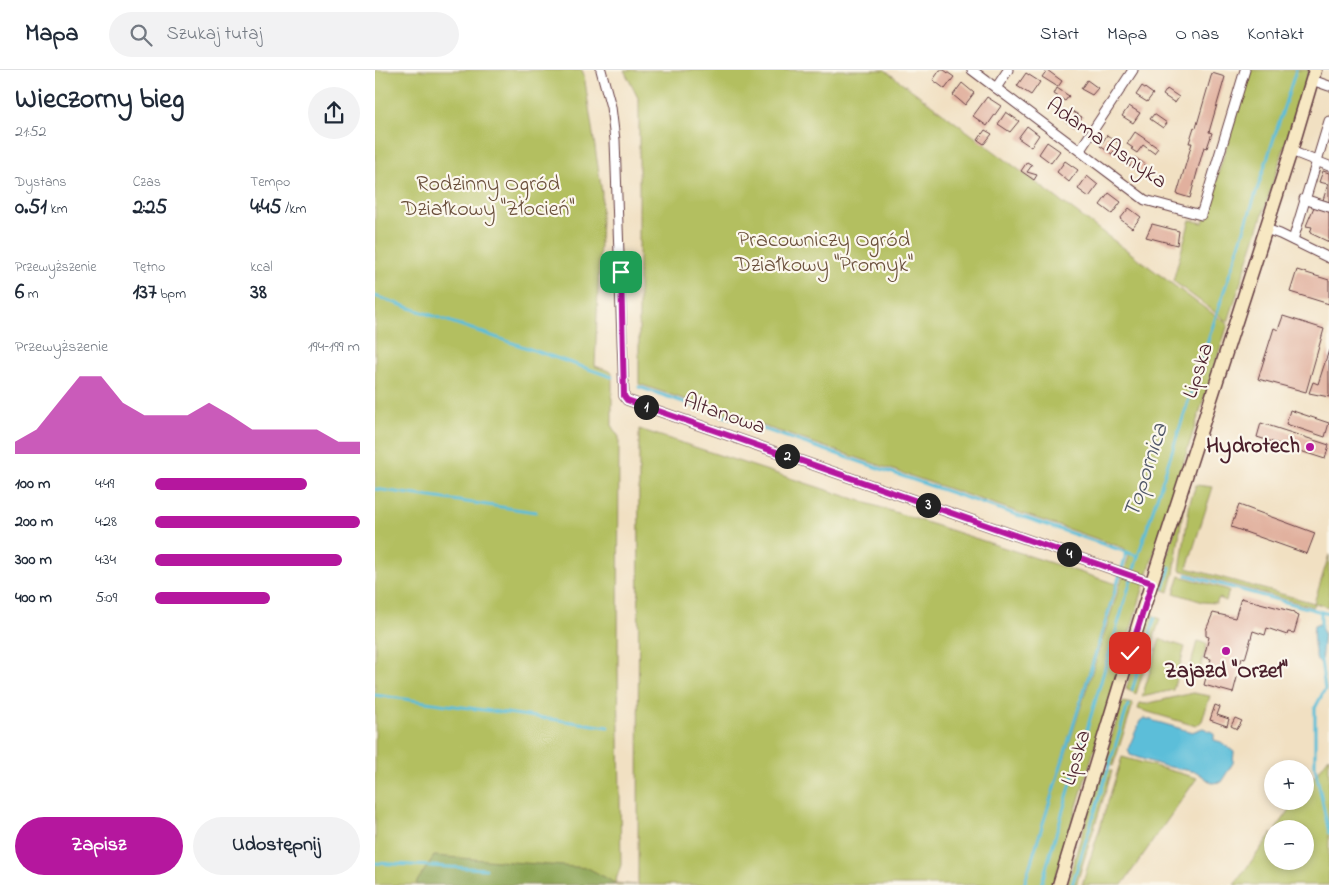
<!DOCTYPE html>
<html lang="pl">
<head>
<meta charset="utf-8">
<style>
	body { margin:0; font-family:"Indie Flower",sans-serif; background:#f2f2f3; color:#1f2937; height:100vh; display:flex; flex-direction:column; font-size:19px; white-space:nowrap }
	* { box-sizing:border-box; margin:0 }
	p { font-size:16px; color:#747a83 }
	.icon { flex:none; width:28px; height:28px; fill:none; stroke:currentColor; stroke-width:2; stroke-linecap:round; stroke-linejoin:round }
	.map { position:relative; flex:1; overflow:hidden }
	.side { display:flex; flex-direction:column; background:#fff; width:375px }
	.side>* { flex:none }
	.tools { position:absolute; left:889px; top:690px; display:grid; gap:10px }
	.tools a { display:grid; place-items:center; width:50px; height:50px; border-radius:50%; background:#fff; box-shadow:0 2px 8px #0003; font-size:25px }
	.pin { position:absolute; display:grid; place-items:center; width:42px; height:42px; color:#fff; margin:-21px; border-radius:10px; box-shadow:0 2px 8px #0006 }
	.km { position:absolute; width:25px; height:25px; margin:-12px; border-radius:50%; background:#222; color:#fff; font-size:14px; line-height:25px; text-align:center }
	.round { display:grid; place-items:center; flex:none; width:52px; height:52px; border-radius:26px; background:#f2f2f3 }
	.summary { display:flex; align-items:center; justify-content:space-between; height:85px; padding:0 15px }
	h1 { font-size:28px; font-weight:700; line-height:38px }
	.figures { display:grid; grid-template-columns:repeat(3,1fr); gap:8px; height:85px; padding:5px 15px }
	.figures div { display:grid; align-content:center }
	.figures b { font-size:21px; font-weight:700 }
	.figures small { font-size:14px; font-weight:400 }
	.figures p { font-size:14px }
	.chart { height:140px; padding:10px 15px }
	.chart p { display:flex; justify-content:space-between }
	.chart svg { width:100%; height:90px; margin-top:5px; fill:#b5179e; opacity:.7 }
	.action { display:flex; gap:10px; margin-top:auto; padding:10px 15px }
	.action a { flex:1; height:58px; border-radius:30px; background:#b5179e; color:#fff; font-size:20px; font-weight:700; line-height:58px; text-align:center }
	.action a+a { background:#f2f2f3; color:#1f2937 }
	ul { padding:0 15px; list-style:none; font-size:16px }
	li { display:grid; grid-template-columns:80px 60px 1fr; align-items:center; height:38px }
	li i { height:12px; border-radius:6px; background:#b5179e }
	header { display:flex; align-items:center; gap:30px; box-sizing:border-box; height:70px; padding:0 25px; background:#fff; border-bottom:1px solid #e0e1e3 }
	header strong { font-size:24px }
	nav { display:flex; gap:28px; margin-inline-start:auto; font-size:18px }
	.search { width:350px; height:45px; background:#f2f2f3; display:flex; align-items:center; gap:12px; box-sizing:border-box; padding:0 18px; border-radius:28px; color:#747a83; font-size:19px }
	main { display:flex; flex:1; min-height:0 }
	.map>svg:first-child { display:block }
	.green { fill:#b3bf61; stroke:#7e6f46 }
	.forest { fill:#8ea657; stroke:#6c6241 }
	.water { fill:#5bbed9; stroke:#526e82 }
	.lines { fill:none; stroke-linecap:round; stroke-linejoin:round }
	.stream { stroke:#5bbed9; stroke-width:3 }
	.building { fill:#e1b09e }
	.street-casing { stroke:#633c42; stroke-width:11 }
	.secondary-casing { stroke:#633c42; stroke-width:15 }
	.street { stroke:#fff; stroke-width:9 }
	.secondary { stroke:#f7e8c3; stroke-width:12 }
	.route-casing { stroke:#fff; stroke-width:10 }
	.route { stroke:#b5179e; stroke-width:6 }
	.poi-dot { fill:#b5179e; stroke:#fbf7ec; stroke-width:2 }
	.labels { text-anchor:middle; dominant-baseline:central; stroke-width:4.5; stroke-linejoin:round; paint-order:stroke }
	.street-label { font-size:22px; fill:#4a1f2b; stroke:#fbf7ec }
	.park-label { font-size:22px; fill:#6a4f3b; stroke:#fbf7ec }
	.poi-label { font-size:22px; font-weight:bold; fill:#4a1f2b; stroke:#fbf7ec; text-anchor:end }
	.water-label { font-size:24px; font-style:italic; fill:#505768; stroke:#fbf7ec }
</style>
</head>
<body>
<header>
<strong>Mapa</strong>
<div class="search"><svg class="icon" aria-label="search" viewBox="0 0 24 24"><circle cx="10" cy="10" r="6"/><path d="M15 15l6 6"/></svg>Szukaj tutaj</div>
<nav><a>Start</a><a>Mapa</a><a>O nas</a><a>Kontakt</a></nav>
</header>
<main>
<section class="side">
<div class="summary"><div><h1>Wieczorny bieg</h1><p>21:52</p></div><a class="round"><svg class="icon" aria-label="share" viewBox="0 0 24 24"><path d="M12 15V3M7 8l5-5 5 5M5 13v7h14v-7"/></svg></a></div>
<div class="figures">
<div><p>Dystans</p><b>0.51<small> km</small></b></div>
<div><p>Czas</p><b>2:25</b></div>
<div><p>Tempo</p><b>4:45<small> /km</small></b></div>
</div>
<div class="figures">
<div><p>Przewyższenie</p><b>6<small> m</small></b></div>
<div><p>Tętno</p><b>137<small> bpm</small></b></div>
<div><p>kcal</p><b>38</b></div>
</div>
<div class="chart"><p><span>Przewyższenie</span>194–199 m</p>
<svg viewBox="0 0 160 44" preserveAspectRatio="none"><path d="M0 44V38L10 32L20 19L30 6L40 6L50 19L60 25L70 25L80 25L90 19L100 25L110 32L120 32L130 32L140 32L150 38L160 38V44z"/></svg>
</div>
<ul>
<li><b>100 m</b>4:49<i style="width:74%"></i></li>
<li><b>200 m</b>4:28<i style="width:100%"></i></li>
<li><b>300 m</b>4:34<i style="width:91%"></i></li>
<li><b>400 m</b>5:09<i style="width:56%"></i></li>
</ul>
<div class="action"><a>Zapisz</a><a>Udostępnij</a></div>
</section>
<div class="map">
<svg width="954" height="815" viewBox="0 0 954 815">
	<rect width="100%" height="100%" fill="#fbf7ec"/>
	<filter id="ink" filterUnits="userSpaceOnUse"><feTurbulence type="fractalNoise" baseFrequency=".02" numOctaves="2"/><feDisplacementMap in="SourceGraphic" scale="10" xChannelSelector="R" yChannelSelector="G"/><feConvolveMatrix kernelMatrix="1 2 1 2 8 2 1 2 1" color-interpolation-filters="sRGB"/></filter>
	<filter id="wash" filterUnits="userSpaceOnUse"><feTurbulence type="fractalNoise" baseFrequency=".0096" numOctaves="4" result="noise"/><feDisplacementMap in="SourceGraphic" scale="20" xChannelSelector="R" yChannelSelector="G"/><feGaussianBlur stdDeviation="1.12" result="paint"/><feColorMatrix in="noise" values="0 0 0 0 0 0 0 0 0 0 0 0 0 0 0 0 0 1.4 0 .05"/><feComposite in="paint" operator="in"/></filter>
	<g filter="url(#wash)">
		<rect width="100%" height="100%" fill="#f1e0c2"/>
		<g class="green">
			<path d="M0 0H207L209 5 227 123 220 296 237 302V357L244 367 243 596 246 795 240 813 262 815 41 813 43 815H0Z"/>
			<path d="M249 0H510L824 234 853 254 775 496 678 815H649L754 486 749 478 264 314V30Z"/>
			<path d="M875 0H934L853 252 798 211 815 150 828 153Z"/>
			<path d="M264 359 741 514 648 815H263Z"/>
			<path d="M821 415 838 417 812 498 939 533 954 485V537L939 533 938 537 805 500 815 432Z"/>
			<path d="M809 432 799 503 794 522 787 519 784 512Z"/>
			<path d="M805 506 854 520 851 531 844 528 841 533 828 532 799 523Z"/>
			<path d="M774 543 785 549 761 624 751 619Z"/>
			<path d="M785 569 810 577 798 620 767 627Z"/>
			<path d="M822 571 832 574 823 607 815 599Z"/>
			<path d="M818 623 835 626 827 651 821 656 763 639 765 633 770 634Z"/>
			<path d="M747 632 758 634 738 696 733 694 730 689Z"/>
			<path d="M747 687 822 708 747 815H707Z"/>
			<path d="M954 687V815H859L897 763 898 791H930V759H901L921 731H930V719Z"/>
			<path d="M726 699 737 701 701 815H692Z"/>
		</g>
		<path class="forest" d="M59 786 213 798 240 813 239 815H43L41 813Z"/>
		<g class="water">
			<path d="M944 554 949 563 946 593 942 591C940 582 937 565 939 556Z"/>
			<path d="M769 648 817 662 828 658 839 663V670L846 672 859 682 858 693 846 712 837 713 822 702 789 696 755 685 753 679 765 651Z"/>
		</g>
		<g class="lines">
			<g class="stream">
				<path d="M0 226 237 307"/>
				<path d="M264 317 763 486"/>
				<path d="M0 419 161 442"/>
				<path d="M812 505 954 544"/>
				<path d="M789 518 795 497"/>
				<path d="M946 542V557"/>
				<path d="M946 590 950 619 940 638V697L954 763"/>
				<path d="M757 620 780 548"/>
				<path d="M0 625 233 657"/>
				<path d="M0 793 111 799"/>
				<path d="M649 815 752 482"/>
				<path d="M666 815 763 486 921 0"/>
				<path d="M697 815 753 635"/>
			</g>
		</g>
		<g id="blocks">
			<g class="building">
				<path d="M565 0H569L579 7 570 19 558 10Z"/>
				<path d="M672 0 687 11 683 17 667 7Z"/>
				<path d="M651 3 665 12 656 25 642 16Z"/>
				<path d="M837 3 850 7 834 62 837 63 832 78 829 77 815 128 802 124 817 73H814L819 57 821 58Z"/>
				<path d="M712 10 723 18 717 25 706 19Z"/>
				<path d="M587 13 599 23 590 35 578 25Z"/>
				<path d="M767 16 778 24 772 32 761 25Z"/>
				<path d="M682 18 694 26 690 31 679 24Z"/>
				<path d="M792 19 804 27 800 33 788 25Z"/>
				<path d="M612 27 626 36 612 56 598 46Z"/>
				<path d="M754 36 765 43 758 53 747 46Z"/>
				<path d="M695 40 707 47 700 57 689 50Z"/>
				<path d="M631 42 644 51 635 62 623 54Z"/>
				<path d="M779 44 792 53 788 58 775 49Z"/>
				<path d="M652 56 664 65 656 77 643 68Z"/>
				<path d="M610 60 617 64 609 74 603 70Z"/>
				<path d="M760 62 783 78 779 83 768 75 762 83 756 79 758 78 752 74Z"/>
				<path d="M732 65 744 74 737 84 725 76Z"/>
				<path d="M672 72 685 81 676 93 664 84Z"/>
				<path d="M759 87 771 95 765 103 754 95Z"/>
				<path d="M690 91 703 100 694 112 682 102Z"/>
				<path d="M652 92 657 95 652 102 662 105 659 110 646 101Z"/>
				<path d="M948 101 954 103V132L948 130 953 114 944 112Z"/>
				<path d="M712 106 723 115 714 127 703 119Z"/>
				<path d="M734 123 746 132 737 144 725 135Z"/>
				<path d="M939 137 954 142V172L935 163 937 157 931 156Z"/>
				<path d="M754 138 766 147 757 158 745 149Z"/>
				<path d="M777 154 804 161 802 175 771 167Z"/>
				<path d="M922 200 954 210V234L915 222Z"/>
				<path d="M908 246 949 259 931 322 883 309 899 258 903 260Z"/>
				<path d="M954 280V327L934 323 938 312 943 314Z"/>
				<path d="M915 340 954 353 950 367 911 354Z"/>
				<path d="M886 353 954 375 950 389 882 367Z"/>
				<path d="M864 435 940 463 932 484 856 457Z"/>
				<path d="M866 528 919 542V544L924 546 919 563 913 562 912 565 892 558 890 565 878 561 870 589 867 588 858 623 829 615 836 589 829 587 834 567 831 566V560L838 543 860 548Z"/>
				<path d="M840 635 845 637 842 645 854 649 852 656 835 650Z"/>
				<path d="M860 648 867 651 862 659 856 656Z"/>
			</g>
		</g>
	</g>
	<g filter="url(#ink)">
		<use href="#blocks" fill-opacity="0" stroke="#633c42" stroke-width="1"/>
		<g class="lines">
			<g class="street-casing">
				<g id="street">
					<path d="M226 0 236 37 240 70 249 326 252 330 777 513"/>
					<path d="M597 0 770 130 826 145 870 0"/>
					<path d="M937 10 954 16"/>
					<path d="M621 18 633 0"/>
					<path d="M705 80 758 0"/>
					<path d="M916 81 954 96"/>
					<path d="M929 129 954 137"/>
					<path d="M891 159 905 164 954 188"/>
					<path d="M918 170 954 51"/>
				</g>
			</g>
			<g class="secondary-casing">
				<path id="secondary" d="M684 815 764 552 916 81 940 0"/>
			</g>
			<use href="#street" class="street"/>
			<use href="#secondary" class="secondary"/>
		</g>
	</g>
	<g class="lines" filter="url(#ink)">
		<g class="route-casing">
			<path id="route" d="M246 202 249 326 252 330 777 513 755 583"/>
		</g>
		<use href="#route" class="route"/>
	</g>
	<g class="poi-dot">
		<circle cx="935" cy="377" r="5"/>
		<circle cx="851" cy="581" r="5"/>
	</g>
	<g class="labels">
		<g class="street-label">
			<text transform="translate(731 74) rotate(35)">Adama Asnyka</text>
			<text transform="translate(824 301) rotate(-72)">Lipska</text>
			<text transform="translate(349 345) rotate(19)">Altanowa</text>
			<text transform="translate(702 688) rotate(-73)">Lipska</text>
		</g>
		<g class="park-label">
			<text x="113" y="115">Rodzinny Ogród<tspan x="113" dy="25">Działkowy "Złocień"</tspan></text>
			<text x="449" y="171">Pracowniczy Ogród<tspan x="449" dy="25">Działkowy "Promyk"</tspan></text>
		</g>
		<g class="poi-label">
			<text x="925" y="377">Hydrotech</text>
			<text x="851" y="602" text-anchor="middle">Zajazd "Orzeł"</text>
		</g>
		<g class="water-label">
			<text transform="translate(772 401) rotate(-72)">Topornica</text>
		</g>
	</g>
</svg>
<div class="tools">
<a>+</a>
<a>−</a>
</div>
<div class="pin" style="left:246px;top:202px;background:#1e9e55"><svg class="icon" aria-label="arrive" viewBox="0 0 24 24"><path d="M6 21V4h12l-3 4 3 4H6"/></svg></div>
<div class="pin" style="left:755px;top:583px;background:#d93025"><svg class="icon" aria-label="check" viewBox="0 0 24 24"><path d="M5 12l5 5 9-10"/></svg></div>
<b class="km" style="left:271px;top:337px">1</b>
<b class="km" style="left:412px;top:386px">2</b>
<b class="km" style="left:553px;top:435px">3</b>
<b class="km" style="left:694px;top:484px">4</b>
</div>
</main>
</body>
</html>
